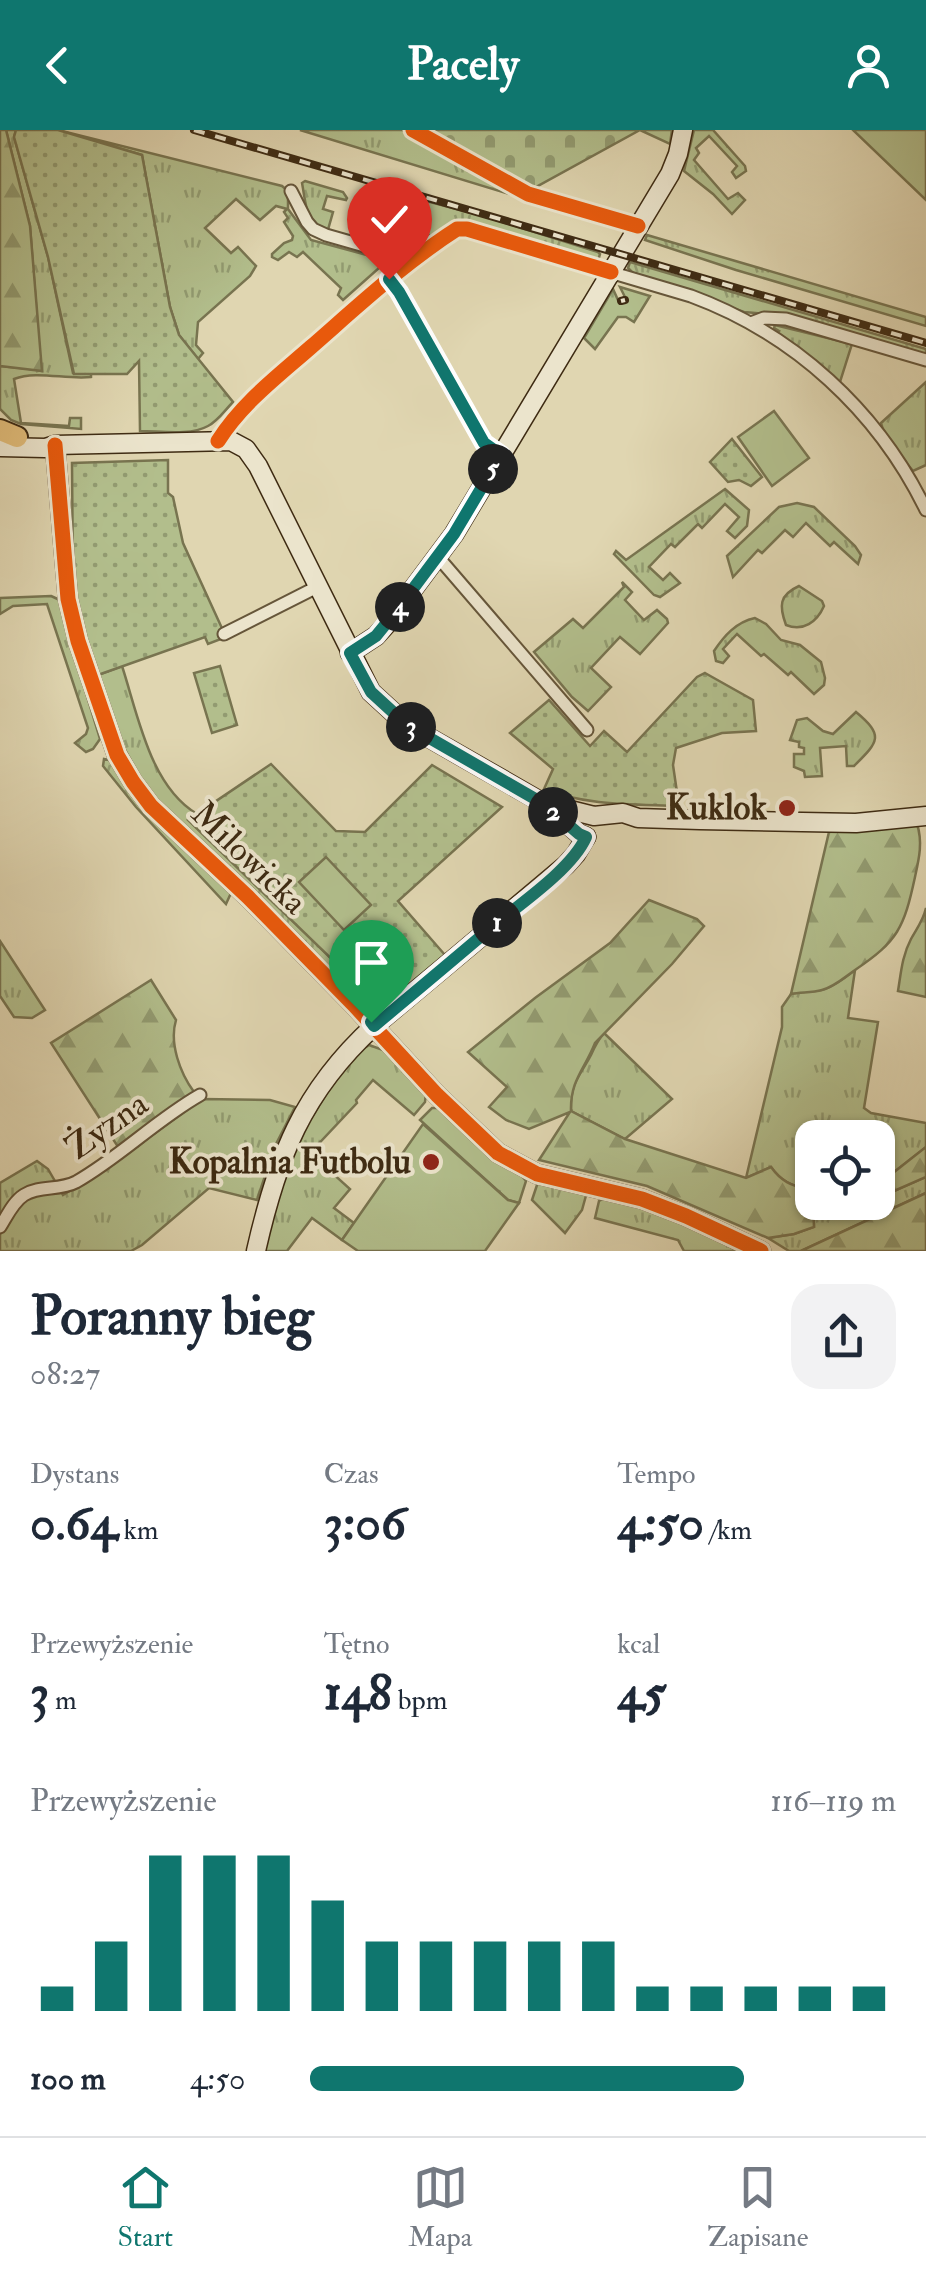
<!DOCTYPE html>
<html lang="pl">
<head>
<meta charset="utf-8">
<style>
	body { margin:0; font-family:"IM FELL Double Pica",serif; background:#f2f2f3; color:#1f2937; height:100vh; display:flex; flex-direction:column; font-size:38px; white-space:nowrap }
	* { box-sizing:border-box; margin:0 }
	p { font-size:32px; color:#747a83 }
	.icon { flex:none; width:55px; height:55px; fill:none; stroke:currentColor; stroke-width:2; stroke-linecap:round; stroke-linejoin:round }
	.map { position:relative; height:1121px; overflow:hidden }
	.side { display:flex; flex-direction:column; background:#fff; flex:1 }
	.side>* { flex:none }
	.buttons { position:absolute; left:795px; top:990px; display:grid; gap:20px }
	.buttons a { display:grid; place-items:center; width:100px; height:100px; border-radius:20px; background:#fff; box-shadow:0 2px 8px #0004; font-size:50px }
	.pin { position:absolute; display:grid; place-items:center; width:85px; height:85px; color:#fff; margin:-102px -42px; border-radius:50% 50% 50% 0; rotate:-45deg; box-shadow:0 0 10px #0007 }
	.pin .icon { rotate:45deg }
	.km { position:absolute; width:50px; height:50px; margin:-25px; border-radius:50%; background:#222; color:#fff; font-size:28px; line-height:50px; text-align:center }
	.round { display:grid; place-items:center; flex:none; width:105px; height:105px; border-radius:30px; background:#f2f2f3 }
	.head { display:flex; align-items:center; justify-content:space-between; height:170px; padding:0 30px }
	h1 { font-size:55px; font-weight:700; line-height:75px }
	.metrics { display:grid; grid-template-columns:repeat(3,1fr); gap:15px; height:170px; padding:10px 30px }
	.metrics div { display:grid; align-content:center }
	.metrics b { font-size:50px; font-weight:700 }
	.metrics small { font-size:28px; font-weight:400 }
	.metrics p { font-size:28px }
	.chart { height:280px; padding:20px 30px }
	.chart p { display:flex; justify-content:space-between }
	.chart svg { width:100%; height:180px; margin-top:10px; stroke:#0f766e; stroke-width:6 }
	ul { padding:0 30px; list-style:none; font-size:32px }
	li { display:grid; grid-template-columns:160px 120px 1fr; align-items:center; height:75px }
	li i { height:25px; border-radius:12px; background:#0f766e }
	header { display:flex; justify-content:space-between; align-items:center; height:130px; padding:0 30px; background:#0f766e; color:#fff; font-size:45px; font-weight:700 }
	.menu { display:flex; justify-content:space-around; align-items:center; height:140px; border-top:2px solid #e0e1e3; background:#fff; font-size:28px; color:#747a83 }
	.menu a { display:grid; justify-items:center; gap:5px }
	.menu .selected { color:#0f766e }
	.map>svg:first-child { display:block }
	.grass { fill:url(#grass-tufts); stroke:#787450; stroke-width:2.5 }
	.forest { fill:url(#forest-firs); stroke:#787450; stroke-width:2.5 }
	.cemetery { fill:url(#cemetery-stones); stroke:#787450; stroke-width:2.5 }
	.park { fill:url(#park-dots); stroke:#787450; stroke-width:2.5 }
	.pitch { fill:#b2be8c; stroke:#787450; stroke-width:2.5 }
	.lines { fill:none; stroke-linecap:round; stroke-linejoin:round }
	.street-casing { stroke:#66563a; stroke-width:15 }
	.secondary-casing { stroke:#3e2b13; stroke-width:21 }
	.highway-casing { stroke:#3e2b13; stroke-width:24 }
	.street { stroke:#ebe4cc; stroke-width:11 }
	.secondary { stroke:#ebe4cc; stroke-width:18 }
	.highway { stroke:#e0bb78; stroke-width:20 }
	.rail-casing { stroke:#3e2b13; stroke-width:8 }
	.rail { stroke:#ebe4cc; stroke-width:4; stroke-dasharray:11; stroke-linecap:butt }
	.cycleway-casing { stroke:#ebe4cc; stroke-width:21 }
	.cycleway { stroke:#e8590c; stroke-width:15 }
	.route-casing { stroke:#fff; stroke-width:20 }
	.route { stroke:#0f766e; stroke-width:12 }
	.poi-dot { fill:#8f2418; stroke:#ebe4cc; stroke-width:4 }
	.labels { text-anchor:middle; dominant-baseline:central; stroke-width:8; stroke-linejoin:round; paint-order:stroke }
	.poi-label { font-size:35px; font-weight:bold; fill:#3e2b13; stroke:#ebe4cc; text-anchor:end }
	.street-label { font-size:35px; fill:#3e2b13; stroke:#ebe4cc }
</style>
</head>
<body>
<header><svg class="icon" aria-label="back" viewBox="0 0 24 24"><path d="M15 5l-7 7 7 7"/></svg>Pacely<svg class="icon" aria-label="person" viewBox="0 0 24 24"><circle cx="12" cy="8" r="4"/><path d="M4 21q1-7 8-7t8 7"/></svg></header>
<div class="map">
<svg width="926" height="1121" viewBox="0 0 926 1121">
	<defs>
		<pattern id="grass-tufts" width="24" height="20" patternUnits="userSpaceOnUse" patternTransform="scale(2.5)"><rect width="24" height="20" fill="#b2be8c"/><path d="M3 7l-1-3M5 7V3M7 7l1-3M15 17l-1-3M17 17v-4M19 17l1-3" fill="none" stroke="#929b71"/></pattern>
		<pattern id="forest-firs" width="22" height="20" patternUnits="userSpaceOnUse" patternTransform="scale(2.5)"><rect width="22" height="20" fill="#b2be8c"/><path d="M5 1l3.5 6h-7zM16 11l3.5 6h-7z" fill="#929b71"/></pattern>
		<pattern id="cemetery-stones" width="16" height="16" patternUnits="userSpaceOnUse" patternTransform="scale(2.5)"><rect width="16" height="16" fill="#b2be8c"/><path d="M2 7V4a2 2 0 0 1 4 0v3zM10 15v-3a2 2 0 0 1 4 0v3z" fill="#929b71"/></pattern>
		<pattern id="park-dots" width="8" height="8" patternUnits="userSpaceOnUse" patternTransform="scale(2.5)"><rect width="8" height="8" fill="#b2be8c"/><path d="M2 2h.1M6 6h.1" fill="none" stroke="#929b71" stroke-width="1.8" stroke-linecap="round"/></pattern>
	</defs>
	<rect width="100%" height="100%" fill="#e0d6b1"/>
	<filter id="stains"><feTurbulence type="fractalNoise" baseFrequency=".002" numOctaves="4"/><feColorMatrix values="0 0 0 0 .2 0 0 0 0 .09 0 0 0 0 .02 0 0 0 .5 -.17"/></filter>
	<radialGradient id="worn" r=".72"><stop offset=".6" stop-color="#630" stop-opacity="0"/><stop offset="1" stop-color="#630" stop-opacity=".3"/></radialGradient>
	<g class="grass">
		<path d="M6 0H16L14 7 48 127 73 243 91 244V247C66 250 37 240 14 249L21 293 69 296 70 288H81V299L21 294 11 290 0 279V236L41 240 30 96Z"/>
		<path d="M58 0 282 56 288 61V79L311 110 378 128 379 138 343 170 338 165 341 158 303 122 297 127 289 122 278 130 272 127V124L284 113 292 110 293 106 284 92 288 88 284 82 287 79 276 76 260 90 236 69 205 98 231 123 238 117 256 136 250 146 198 192 196 215 203 223 198 229 179 205 170 177 142 25Z"/>
		<path d="M300 0H402L519 67Z"/>
		<path d="M694 0H713L745 36 746 41 736 48 732 42 737 36 709 6 696 18 699 23 694 30 728 69 738 63 745 70 732 84 713 64 684 41Z"/>
		<path d="M305 51 343 62 347 68 346 70 327 66 323 79 333 82 327 103C305 95 306 73 302 53Z"/>
		<path d="M422 70 480 85 598 122 600 124 598 131 603 133 600 135 457 96 432 108 414 92Z"/>
		<path d="M647 105 926 187V196L736 140 645 110Z"/>
		<path d="M630 132 926 219V226L779 185 744 182 633 143 628 138Z"/>
		<path d="M620 157 650 166 634 192 626 187H618L595 219 584 208 613 159 618 170 625 167Z"/>
		<path d="M775 195 852 214 840 252 777 203 779 201 774 198Z"/>
		<path d="M926 252V335L913 341C902 327 885 310 881 293Z"/>
		<path d="M725 359 749 380 747 396 735 408 727 401 739 387 725 374 702 398 698 394 675 417 671 414 649 437 663 450 670 443 680 453 660 467 654 465 614 424 616 421 626 430Z"/>
		<path d="M797 373 814 377 855 416 861 425 858 434 834 412 830 416 806 393 793 407 785 400 762 423 758 420 733 447 727 426 779 377Z"/>
		<path d="M622 452 632 462 625 470 644 490 657 480 667 489 668 493 640 524 620 507 591 538 611 557 588 581 572 567 534 522 573 489 583 498 624 457Z"/>
		<path d="M799 456 822 471 824 476C817 492 803 502 786 495 779 476 779 465 799 456Z"/>
		<path d="M51 466 62 471 77 533 100 609 93 619 86 622 75 613 86 604 88 598 47 474 13 476 0 484V468Z"/>
		<path d="M755 488 766 494 781 510 800 515 821 532 825 548 824 555 814 564 791 542 788 545 764 524 761 526 737 504 723 519 729 526 723 533 716 531 714 521C724 506 736 492 755 488Z"/>
		<path d="M122 536C138 585 150 656 197 684L189 690 374 870 368 874 362 872 150 665 113 598 95 546Z"/>
		<path d="M856 582C885 606 878 612 854 636H847L846 616 820 618 822 646 805 647 804 641 794 637V624H804V618L799 617V612L790 610 797 590 807 588 823 601 833 604Z"/>
		<path d="M104 629 109 630 115 634 231 763 226 774 136 677 103 636Z"/>
		<path d="M0 811 45 880 32 888 14 887 0 866Z"/>
		<path d="M855 840 848 888 878 892 864 978 871 983 926 993V1017L879 1054 878 1066V1008H812V1069L808 1059C791 1056 781 1051 771 1037L746 1048 782 897V877L791 864C802 861 815 862 825 859 836 855 846 847 855 840Z"/>
		<path d="M604 903 672 969 625 1009 571 981C570 952 579 948 591 925 595 916 598 910 604 903Z"/>
		<path d="M369 915 386 921 426 962 425 972 414 985 373 950 356 970 357 973 310 1023 350 1059 334 1078 354 1093 342 1110 312 1088 287 1121H264L284 1047 301 1004 337 947 361 920Z"/>
		<path d="M202 969 270 970 295 977 275 1016 257 1070 209 1058 142 1115 131 1121H0V1053L37 1031 48 1039 63 1065 117 1031Z"/>
		<path d="M432 978H439L488 1025 522 1046 526 1051 519 1073 508 1070 420 990Z"/>
		<path d="M926 1047V1063L801 1121H789L768 1108 794 1104 814 1097 813 1073 878 1072V1068Z"/>
		<path d="M539 1049 587 1062 582 1080 565 1103 532 1070Z"/>
		<path d="M607 1067C653 1075 696 1099 738 1121H684L678 1110 595 1088 599 1071Z"/>
	</g>
	<g class="forest">
		<path d="M0 0H6L30 96 42 241 0 236Z"/>
		<path d="M917 694C923 712 919 729 915 747 904 798 898 811 855 840 845 847 834 857 822 860 812 863 801 862 791 864L829 702Z"/>
		<path d="M649 770 697 789 704 796 672 834 595 913C585 939 570 950 571 981L625 1009 746 1048 771 1037C781 1051 791 1056 808 1059L813 1073 814 1097 794 1104 768 1108 647 1056 539 1030 570 982 529 999 506 990 489 977 507 957 468 922 535 868 610 813Z"/>
		<path d="M926 778V867L898 861C901 843 902 826 911 809 917 798 923 791 926 778Z"/>
		<path d="M151 850 176 890C169 913 180 943 194 962L120 1020 51 913Z"/>
		<path d="M926 1017V1047L878 1068 879 1054Z"/>
		<path d="M926 1063V1121H801Z"/>
	</g>
	<path class="cemetery" d="M430 0H672L670 14 640 0 534 58 524 54Z"/>
	<g class="park">
		<path d="M16 0H58L142 25 170 177 179 205 233 272C225 280 218 291 208 296 190 306 160 301 140 301L139 231 127 244H74L48 127 14 7Z"/>
		<path d="M732 309 762 347 751 356 739 350 728 352 710 332Z"/>
		<path d="M168 330V363L173 367 183 413 226 507 208 514 205 507 95 546 73 452 72 333Z"/>
		<path d="M220 536 237 595 212 603 194 543Z"/>
		<path d="M705 543 753 570 756 601 722 603 676 618 673 635 679 676C633 674 587 676 544 659L553 639 510 603 549 570 590 616 604 601 627 622 697 547Z"/>
		<path d="M271 634 336 701 365 702 432 635 502 677 398 771 445 825 386 873 374 870 188 690Z"/>
	</g>
	<g class="pitch">
		<path d="M853 0H926V70Z"/>
		<path d="M774 281 809 328 772 356 738 307Z"/>
		<path d="M326 727 371 775 344 800 299 752Z"/>
		<path d="M423 994 508 1070 519 1073 485 1121H358L342 1110Z"/>
	</g>
	<g class="lines">
		<g class="street-casing">
			<g id="street">
				<path d="M413 0 528 64 638 96"/>
				<path d="M291 61 307 92 313 99 326 105 375 119 398 141"/>
				<path d="M389 149 399 163 484 313 501 325"/>
				<path d="M751 193 764 188 786 189 926 230"/>
				<path d="M218 311 238 282 389 149 461 98 691 166C794 204 878 281 926 380"/>
				<path d="M438 427 587 600"/>
				<path d="M224 504 317 457"/>
				<path d="M0 1097C7 1086 13 1072 24 1065 40 1055 59 1061 76 1052 120 1027 156 990 200 965"/>
			</g>
		</g>
		<g class="secondary-casing">
			<g id="secondary">
				<path d="M55 315 68 469 78 511 117 625 133 652 151 676 248 767 354 875 437 965 498 1023 537 1044 642 1069 686 1086 761 1121"/>
				<path d="M0 317 45 318 55 315 231 311 246 319 258 336 371 562 407 595 545 674 579 704 586 707"/>
				<path d="M350 523 376 506 387 494 454 404 670 44 678 24 683 0"/>
				<path d="M550 675 594 686 623 683 638 688 700 690 856 693 926 686"/>
				<path d="M256 1121C277 1028 302 962 374 896L566 735 576 724 586 707"/>
			</g>
		</g>
		<g class="highway-casing">
			<path id="highway" d="M0 300 17 307"/>
		</g>
		<use href="#street" class="street"/>
		<use href="#secondary" class="secondary"/>
		<use href="#highway" class="highway"/>
		<g class="rail-casing">
			<g id="rail">
				<path d="M194 0 926 213"/>
				<path d="M621 171 625 170"/>
			</g>
		</g>
		<use href="#rail" class="rail"/>
		<g class="cycleway-casing">
			<g id="cycleway">
				<path d="M413 0 528 64 638 96"/>
				<path d="M218 311C242 273 278 246 311 217 358 176 404 133 457 99H467L611 142"/>
				<path d="M55 315 68 469 78 511 117 625 133 652 151 676 248 767 354 875 437 965 498 1023 537 1044 642 1069 686 1086 761 1121"/>
			</g>
		</g>
		<use href="#cycleway" class="cycleway"/>
	</g>
	<g class="lines">
		<g class="route-casing">
			<path id="route" d="M371 892 374 896C414 863 453 830 492 797 520 774 572 739 586 707L579 704 544 674 407 595 371 562 350 523 376 506 398 479 454 404 501 325 484 313 399 162 389 149"/>
		</g>
		<use href="#route" class="route"/>
	</g>
	<g class="poi-dot">
		<circle cx="787" cy="678" r="10"/>
		<circle cx="431" cy="1032" r="10"/>
	</g>
	<g class="labels">
		<g class="poi-label">
			<text x="767" y="678">Kuklok</text>
			<text x="411" y="1032">Kopalnia Futbolu</text>
		</g>
		<g class="street-label">
			<text transform="translate(249 728) rotate(44)">Milowicka</text>
			<text transform="translate(107 996) rotate(-35)">Żyzna</text>
		</g>
	</g>
	<rect width="100%" height="100%" filter="url(#stains)"/>
	<rect width="100%" height="100%" fill="url(#worn)"/>
</svg>
<div class="buttons">
<a><svg class="icon" aria-label="locate" viewBox="0 0 24 24"><circle cx="12" cy="12" r="6"/><path d="M12 2v4M12 18v4M2 12h4M18 12h4"/></svg></a>
</div>
<div class="pin" style="left:371px;top:892px;background:#1e9e55"><svg class="icon" aria-label="arrive" viewBox="0 0 24 24"><path d="M6 21V4h12l-3 4 3 4H6"/></svg></div>
<div class="pin" style="left:389px;top:149px;background:#d93025"><svg class="icon" aria-label="check" viewBox="0 0 24 24"><path d="M5 12l5 5 9-10"/></svg></div>
<b class="km" style="left:497px;top:793px">1</b>
<b class="km" style="left:553px;top:682px">2</b>
<b class="km" style="left:411px;top:597px">3</b>
<b class="km" style="left:400px;top:477px">4</b>
<b class="km" style="left:493px;top:339px">5</b>
</div>
<section class="side">
<div class="head"><div><h1>Poranny bieg</h1><p>08:27</p></div><a class="round"><svg class="icon" aria-label="share" viewBox="0 0 24 24"><path d="M12 15V3M7 8l5-5 5 5M5 13v7h14v-7"/></svg></a></div>
<div class="metrics">
<div><p>Dystans</p><b>0.64<small> km</small></b></div>
<div><p>Czas</p><b>3:06</b></div>
<div><p>Tempo</p><b>4:50<small> /km</small></b></div>
</div>
<div class="metrics">
<div><p>Przewyższenie</p><b>3<small> m</small></b></div>
<div><p>Tętno</p><b>148<small> bpm</small></b></div>
<div><p>kcal</p><b>45</b></div>
</div>
<div class="chart"><p><span>Przewyższenie</span>116–119 m</p>
<svg viewBox="0 0 160 44" preserveAspectRatio="none"><path d="M5 44V38M15 44V27M25 44V6M35 44V6M45 44V6M55 44V17M65 44V27M75 44V27M85 44V27M95 44V27M105 44V27M115 44V38M125 44V38M135 44V38M145 44V38M155 44V38"/></svg>
</div>
<ul>
<li><b>100 m</b>4:50<i style="width:74%"></i></li>
</ul>
</section>
<nav class="menu">
<a class="selected"><svg class="icon" aria-label="home" viewBox="0 0 24 24"><path d="M3 11l9-7 9 7M6 9v11h12V9"/></svg>Start</a>
<a><svg class="icon" aria-label="map" viewBox="0 0 24 24"><path d="M3 6l6-2 6 2 6-2v14l-6 2-6-2-6 2zM9 4v14M15 6v14"/></svg>Mapa</a>
<a><svg class="icon" aria-label="saved" viewBox="0 0 24 24"><path d="M7 4h10v16l-5-4-5 4z"/></svg>Zapisane</a>
</nav>
</body>
</html>
